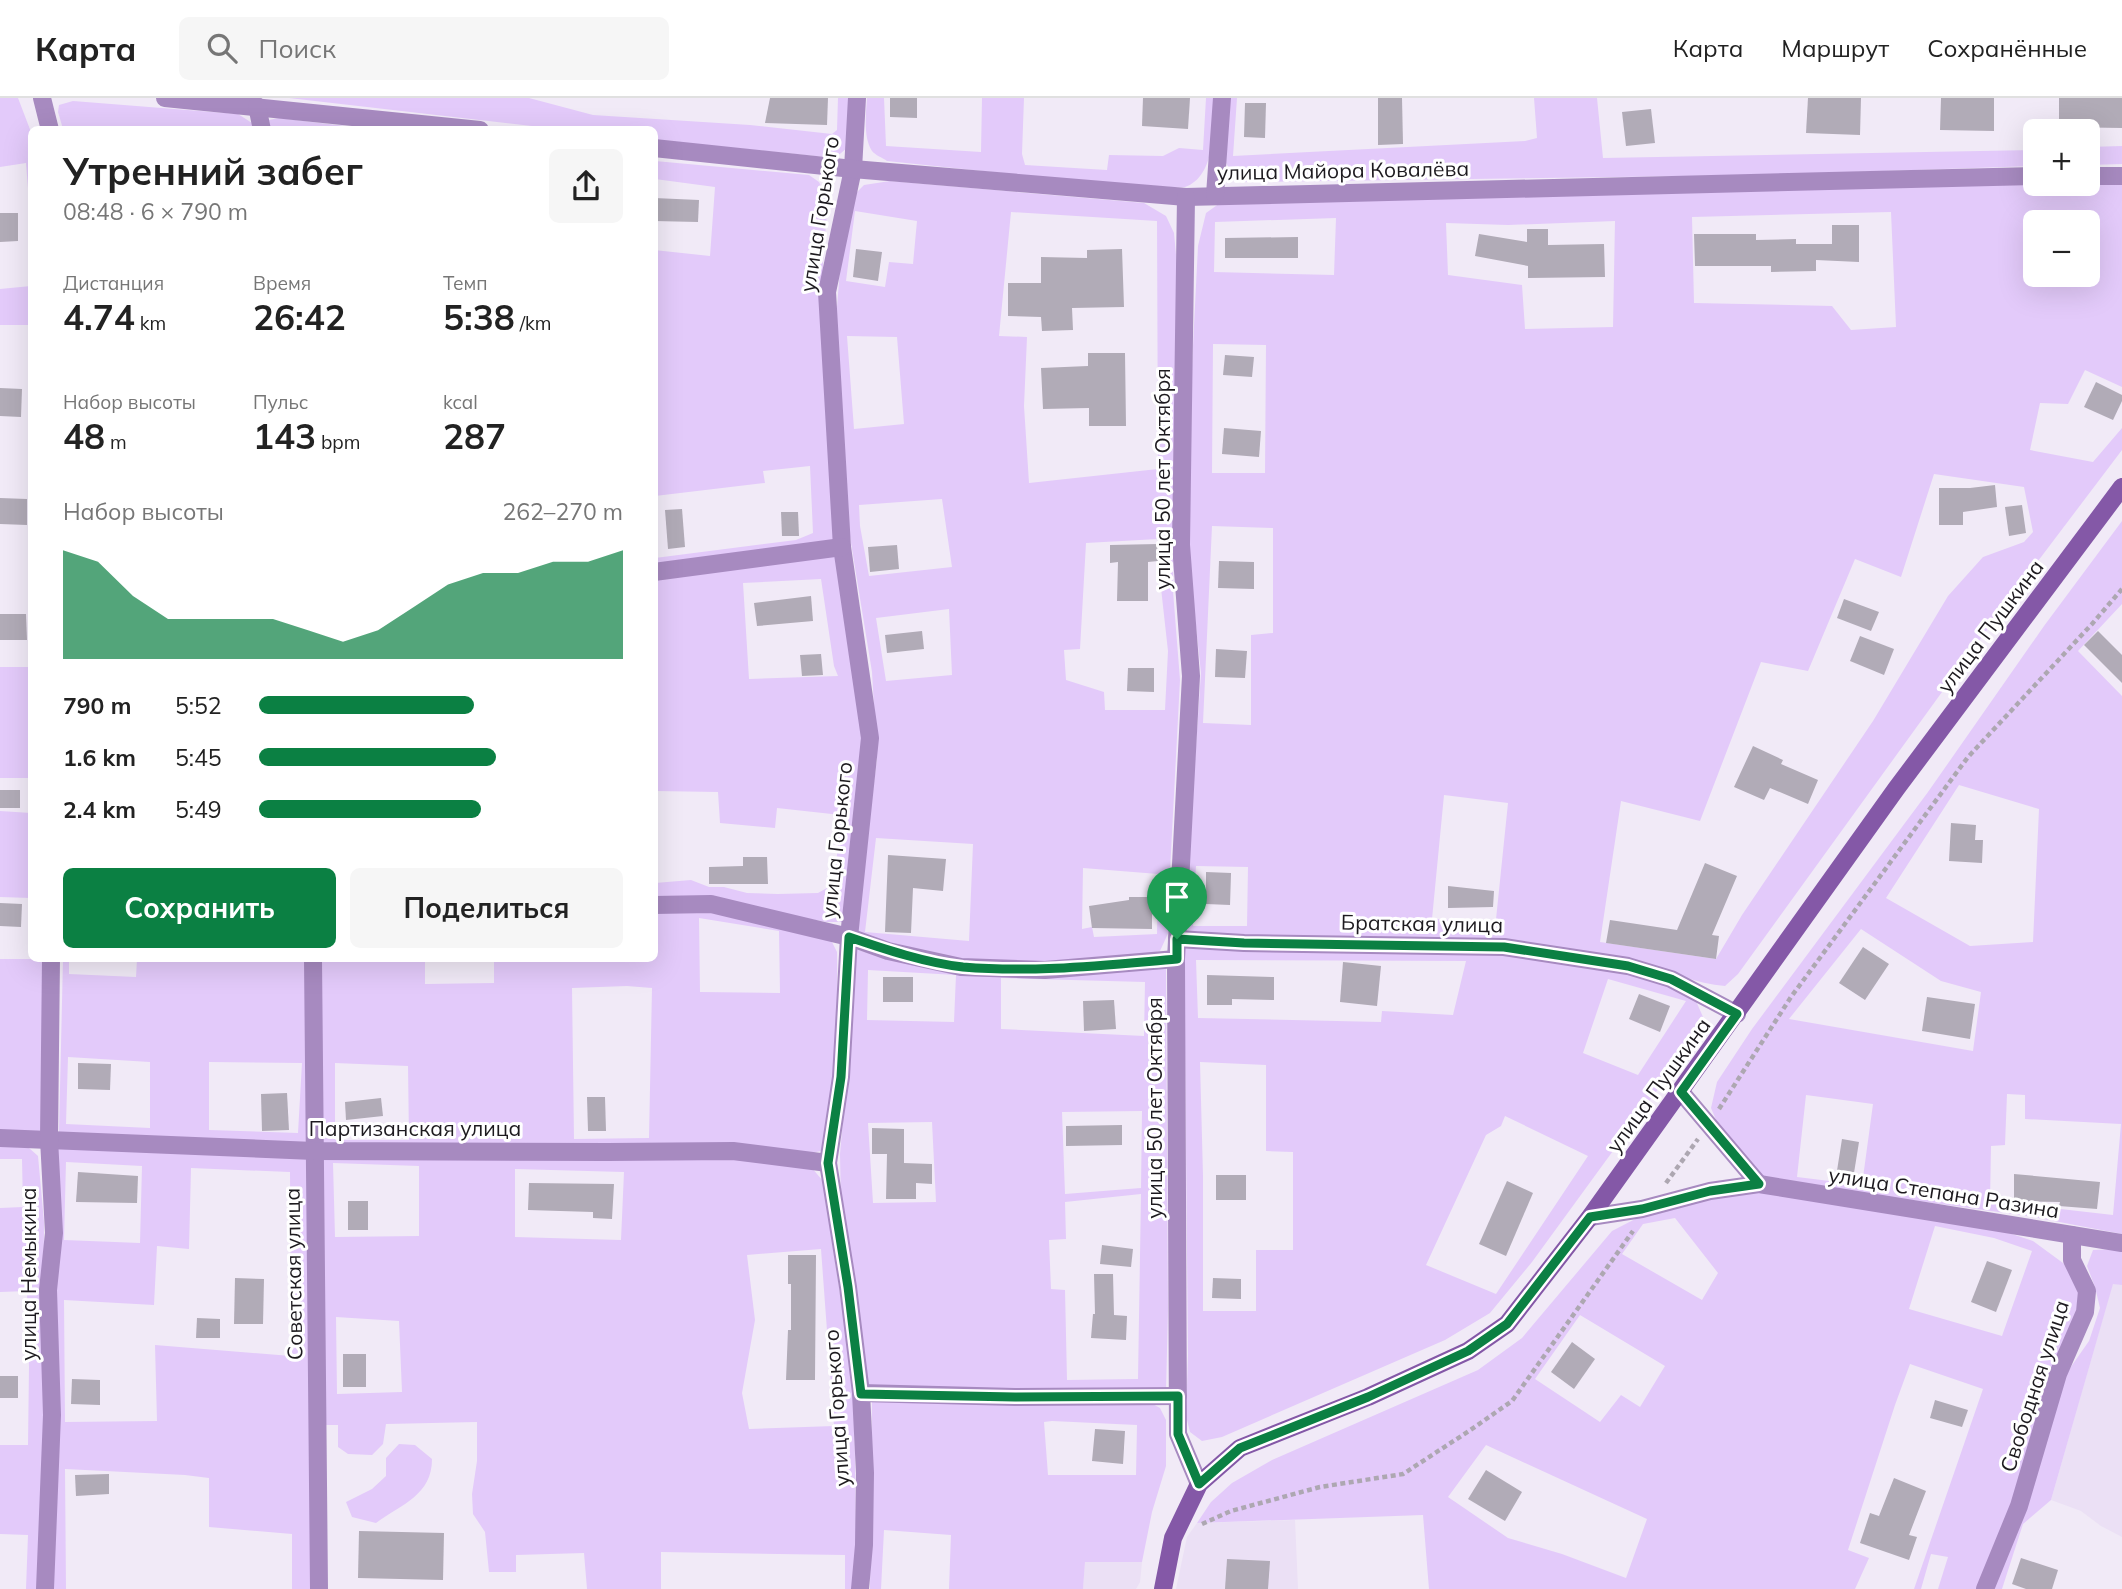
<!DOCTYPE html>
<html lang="ru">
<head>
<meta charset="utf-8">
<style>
	body { margin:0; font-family:Mulish,sans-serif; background:#f6f6f6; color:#222; height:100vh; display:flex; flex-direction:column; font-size:26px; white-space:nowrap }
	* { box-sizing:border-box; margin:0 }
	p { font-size:23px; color:#767676 }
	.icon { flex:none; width:38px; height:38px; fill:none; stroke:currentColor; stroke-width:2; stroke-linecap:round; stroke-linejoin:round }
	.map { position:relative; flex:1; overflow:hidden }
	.sheet { position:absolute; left:28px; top:28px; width:630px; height:836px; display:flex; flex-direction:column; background:#fff; border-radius:10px; box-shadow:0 7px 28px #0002 }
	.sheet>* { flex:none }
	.tools { position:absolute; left:2023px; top:21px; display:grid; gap:14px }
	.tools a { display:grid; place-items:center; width:77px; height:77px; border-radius:10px; background:#fff; box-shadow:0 7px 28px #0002; font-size:35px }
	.pin { position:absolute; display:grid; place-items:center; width:60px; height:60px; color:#fff; margin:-72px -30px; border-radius:50% 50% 50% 0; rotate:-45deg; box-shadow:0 0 7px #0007 }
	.pin .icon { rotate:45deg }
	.round { display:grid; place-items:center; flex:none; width:74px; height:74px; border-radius:10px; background:#f6f6f6 }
	.summary { display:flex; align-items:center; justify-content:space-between; height:119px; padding:0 35px }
	h1 { font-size:38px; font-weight:700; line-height:52px }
	.metrics { display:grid; grid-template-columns:repeat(3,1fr); gap:10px; height:119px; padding:7px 35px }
	.metrics div { display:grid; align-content:center }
	.metrics b { font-size:35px; font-weight:700 }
	.metrics small { font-size:19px; font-weight:400 }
	.metrics p { font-size:19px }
	.chart { height:196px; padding:14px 35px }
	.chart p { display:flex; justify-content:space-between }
	.chart svg { width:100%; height:126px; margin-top:7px; fill:#0b8043; opacity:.7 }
	.action { display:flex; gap:14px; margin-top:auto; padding:14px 35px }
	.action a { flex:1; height:80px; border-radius:10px; background:#0b8043; color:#fff; font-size:28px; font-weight:700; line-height:80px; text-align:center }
	.action a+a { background:#f6f6f6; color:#222 }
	ul { padding:0 35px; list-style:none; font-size:23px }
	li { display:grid; grid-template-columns:112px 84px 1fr; align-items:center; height:52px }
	li i { height:18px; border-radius:9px; background:#0b8043 }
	header { display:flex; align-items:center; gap:42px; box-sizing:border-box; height:98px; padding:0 35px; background:#fff; border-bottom:2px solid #e0e0e0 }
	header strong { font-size:33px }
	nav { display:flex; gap:38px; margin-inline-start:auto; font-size:24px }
	.search { width:490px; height:63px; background:#f6f6f6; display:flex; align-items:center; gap:18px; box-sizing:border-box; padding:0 24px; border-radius:10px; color:#767676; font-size:26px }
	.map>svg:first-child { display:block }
	.built { fill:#ebe0f5 }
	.green { fill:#e3cafa; fill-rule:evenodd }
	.building { fill:#b1abb7 }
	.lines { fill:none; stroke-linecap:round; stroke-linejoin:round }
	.path { stroke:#ada7b1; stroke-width:4.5; stroke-dasharray:5 3.5; stroke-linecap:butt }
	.street { stroke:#a78ac0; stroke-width:18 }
	.secondary { stroke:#8458a7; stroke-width:18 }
	.route-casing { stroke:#fff; stroke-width:14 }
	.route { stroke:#0b8043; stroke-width:9 }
	.labels { text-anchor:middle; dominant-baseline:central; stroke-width:6; stroke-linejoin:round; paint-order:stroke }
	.street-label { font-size:21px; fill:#1d1a1f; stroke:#fff }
</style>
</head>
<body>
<header>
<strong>Карта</strong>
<div class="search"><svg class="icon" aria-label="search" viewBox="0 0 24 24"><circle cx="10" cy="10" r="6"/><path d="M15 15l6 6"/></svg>Поиск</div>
<nav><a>Карта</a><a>Маршрут</a><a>Сохранённые</a></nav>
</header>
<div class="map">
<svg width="2122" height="1491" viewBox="0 0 2122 1491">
	<rect width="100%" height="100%" fill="#f1eaf7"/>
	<g class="built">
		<path d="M2113 1185 2122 1187V1439L2101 1428 2081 1413 2051 1402Z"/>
		<path d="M1295 1422 1298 1491H1176L1187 1439 1197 1425Z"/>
		<path d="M1085 1464H1142L1140 1484 1136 1491H1083Z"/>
	</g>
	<g class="green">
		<path d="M0 0H18L31 34V128L26 65 0 69Z"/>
		<path d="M289 0H529L593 17 750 27 832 36 837 32 838 0H851L847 50 835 60 655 42 654 32 558 31Z"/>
		<path d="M867 0H884L886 48 981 54 982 0H1024L1022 56 1025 67 1107 72 1109 57 1163 58 1179 50 1203 52 1206 0H1217C1214 26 1216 79 1185 89 1181 90 1173 89 1169 89L1050 80 887 63C883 60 875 57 872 53 863 39 866 16 867 0Z"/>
		<path d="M1228 0H1237L1233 58 1525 43 1537 40 1534 0H1597L1603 60 2035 52V68L1763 77 1246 84 1234 78 1226 65Z"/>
		<path d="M73 3 238 16 252 25 254 31H63L58 14 59 7Z"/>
		<path d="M279 20 370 31H266L264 23Z"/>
		<path d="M2122 48V66L2088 67V49Z"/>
		<path d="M655 63 809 77 819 84 828 102 823 165 824 209 837 442 655 469V460L796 442 813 435 810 368 763 373 765 385 655 398 654 152 710 158 715 89 655 81Z"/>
		<path d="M890 83 1144 105 1166 118 1174 135 1178 178 1173 493 1180 582 1170 773V831L1160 853 1132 860 1042 867 957 863 854 836 877 661 872 574 845 408 836 221 841 159 850 101 864 87ZM855 113 917 123 913 166 889 164 885 189 846 183ZM1011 114 1157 123 1158 371 1029 385 1024 308 1027 239 999 238ZM847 238 897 239 904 326 854 331ZM942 401 952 469 869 478 860 428 859 407ZM1158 441V463L1168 553 1165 612H1105L1104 594 1066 582 1064 552 1080 551 1086 445ZM949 511 952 577 886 583 876 520ZM876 740 973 746 969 843 865 834ZM1083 770 1158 776 1157 836 1094 839 1092 829 1082 831Z"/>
		<path d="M1979 86H2122V289L2085 272 2068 306 2040 305 2030 352 2093 364 2122 330V352L2010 500 1738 876 1725 888C1697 886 1669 873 1641 866L1183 836 1201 575 1189 464 1192 268 1198 148 1206 115 1220 105ZM1891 114 1896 229 1851 232 1832 208 1694 205 1692 119ZM1336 120 1334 177 1214 174 1215 124ZM1615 123 1613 229 1525 231 1522 187 1448 177 1446 125 1508 127ZM2035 124H2088V177H2035ZM1213 246 1266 247 1265 375H1212ZM1934 376 2024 389 2033 434 2024 444 1983 459 1948 498 1873 623 1742 817 1716 861 1600 844 1621 703 1700 723 1761 564 1808 573 1855 461 1901 479ZM1212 428 1273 430V535L1251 537V627L1203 625ZM1444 697 1508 705 1495 831 1451 830 1447 821H1432ZM1196 768 1248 769 1247 828H1193Z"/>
		<path d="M31 188V227H0V191Z"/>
		<path d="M2122 423V506L2078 553 2122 598V1136L2028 1118 1764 1082 1723 1038 1711 1010 1717 984 1752 931 1928 694 2044 528ZM1959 687 2039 711 2033 844 1970 848 1886 800ZM1861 831 1941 883 1981 894 1973 953 1789 921ZM2007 996 2025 997V1021L2121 1026 2113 1117 1990 1103 1991 1048 2005 1047ZM1806 997 1873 1006 1862 1087 1797 1079Z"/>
		<path d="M838 454 865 635 842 824H827L678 798 655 801V785L691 782 709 789H724L747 795 778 796 818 795 834 786 841 717 777 710 775 730 720 725 718 694 655 693V478ZM821 481 834 568 838 578 749 581 743 485Z"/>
		<rect x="0" y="569" width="31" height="111"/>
		<path d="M0 713 31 715V800L0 799Z"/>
		<path d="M707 810 821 835 832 844 837 854 838 965 825 1047 821 1053 807 1056 321 1047 319 861H425V886L494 885V861H654L655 811ZM699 820 779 833 780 895 700 894ZM627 888 652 890 649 1040 574 1041 572 890ZM335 965 408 968 409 1042H335Z"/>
		<path d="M1184 846 1504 854 1629 873 1673 889 1696 903 1703 919 1696 939 1532 1164 1490 1215 1445 1242 1222 1339 1202 1343 1190 1334 1186 1318 1188 1257ZM1196 862H1197L1466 863 1453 917 1382 913 1381 924 1198 920ZM1608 881 1686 903 1638 977 1583 955ZM1200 964 1266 967V1053L1293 1054V1152H1256V1213H1203V1078ZM1505 1018 1588 1058 1496 1196 1426 1167 1486 1037 1501 1028Z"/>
		<path d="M854 851 888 860 1166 867 1168 1212 1166 1293 868 1292 841 1108 840 1056 849 951ZM868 872 956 877 954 924 867 922ZM1001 880 1145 884 1144 938 1001 931ZM1142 1013 1141 1090 1065 1096 1062 1014ZM932 1024 936 1104 873 1105 868 1025ZM1141 1096 1138 1281 1067 1282 1065 1192 1051 1191 1049 1142 1066 1141 1065 1104Z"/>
		<path d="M0 861H43V1034L0 1033Z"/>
		<path d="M63 861H69V876L136 879 137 861H308L309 1045 59 1034ZM68 959 150 964V1030L66 1026ZM209 964 302 965 298 1035 209 1032Z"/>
		<path d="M58 1046 308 1059 314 1318 310 1491H292V1436L209 1429V1380L185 1377 65 1371 66 1491H50ZM66 1064 142 1068 140 1145 64 1142ZM191 1070 290 1074 291 1258 155 1247 157 1323 65 1324 64 1202 154 1207 157 1148 189 1151Z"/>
		<path d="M0 1048 29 1050 38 1058 44 1124 43 1369 39 1491H26L28 1437 0 1436V1347H28L29 1269 27 1193 0 1194V1110L23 1109 22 1061H0Z"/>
		<path d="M322 1057 737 1059 811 1069 823 1083 854 1289 856 1433 854 1491H845V1457L661 1454V1491H587L584 1455 516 1457V1474H489L485 1434 473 1416 472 1396 477 1363V1324L386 1326 383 1346 372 1357 348 1356 338 1349V1327H325ZM333 1065 419 1068V1138L335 1139ZM515 1071 624 1074 621 1142 515 1139ZM821 1151 834 1328 749 1331 742 1295 755 1222 747 1157ZM336 1219 399 1223 402 1294 337 1296Z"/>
		<path d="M1757 1092 1997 1131 2033 1143 2063 1165 2080 1189 2081 1208 2014 1401 1977 1491H1938L1948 1459 1931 1456 1921 1491H1914L1983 1291 1910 1266 1895 1307 1848 1452 1869 1460 1855 1491H1429L1423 1417 1197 1425 1211 1404 1232 1385 1272 1362 1478 1272 1522 1240 1612 1133 1643 1117 1717 1097ZM1675 1120 1718 1175 1702 1202 1622 1156 1643 1126ZM1935 1128 1994 1140 2032 1153 2002 1238 1909 1211ZM1580 1217 1665 1268 1640 1309 1621 1297 1600 1324 1535 1281ZM1486 1347 1647 1421 1626 1480 1562 1456 1508 1440 1448 1399Z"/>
		<path d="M2115 1151 2122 1152V1187L2113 1186 2051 1402 2023 1426 2002 1491H1992L2061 1283 2089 1243 2100 1210 2095 1189 2087 1168 2093 1152Z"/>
		<path d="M1145 1302 1160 1310 1166 1322V1368L1152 1414 1142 1464H1085L1083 1491H949L951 1437 884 1432 881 1491H870L872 1303ZM1052 1323 1137 1327 1136 1377H1048L1044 1324Z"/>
		<path d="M399 1346 415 1347 432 1361C432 1397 402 1406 376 1425L352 1419 346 1404 372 1391 386 1378V1360Z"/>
	</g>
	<g class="building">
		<path d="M770 0H828L827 27 765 25Z"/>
		<path d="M890 0H917V20L890 19Z"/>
		<path d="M1143 0H1190L1188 31 1142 28Z"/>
		<path d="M1378 0H1402L1403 46 1378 47Z"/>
		<path d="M1808 0H1861L1860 37 1806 35Z"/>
		<path d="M1941 0H1994V33L1940 32Z"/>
		<path d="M2059 0H2122V30L2059 29Z"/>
		<path d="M1245 5H1266L1265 40 1244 39Z"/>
		<path d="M1651 11 1655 45 1626 48 1622 14Z"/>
		<path d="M654 100 699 102 698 124 654 123Z"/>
		<path d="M0 115H18V143L0 144Z"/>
		<path d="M1832 127H1859V164L1816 162V173L1771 174V168H1695L1694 136H1756V142L1796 141V146H1832Z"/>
		<path d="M1527 131H1548V147L1604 146 1605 179 1528 180V168L1475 158 1479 136 1527 144Z"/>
		<path d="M1298 139V160H1225V140Z"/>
		<path d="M856 151 882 154 878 183 853 179Z"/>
		<path d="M1122 151 1124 209 1072 210 1073 232 1042 233 1041 219 1008 218V185H1041V159L1087 160V152Z"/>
		<path d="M1088 255H1125L1126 328H1089V310L1043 311 1041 270 1088 268Z"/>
		<path d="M1225 257 1254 259 1252 279 1223 277Z"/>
		<path d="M2096 284 2122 297V303L2113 322 2084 309Z"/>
		<path d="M0 290 22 291 21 319 0 318Z"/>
		<path d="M1224 330 1261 333 1259 359 1222 356Z"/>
		<path d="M1995 387 1997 409 1963 414V427H1939V390H1970Z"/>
		<path d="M0 400 27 401V427L0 426Z"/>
		<path d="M2022 407 2026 435 2009 438 2005 409Z"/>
		<path d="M682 411 685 449 668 451 665 412Z"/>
		<path d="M781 414H798L799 438H782Z"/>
		<path d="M1158 446V463L1148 464V503H1117L1118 464 1110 465V447Z"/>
		<path d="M897 447 899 471 870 474 868 449Z"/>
		<path d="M1219 463 1254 464V491L1218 490Z"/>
		<path d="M811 498 813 523 757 528 754 505Z"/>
		<path d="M1844 501 1879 514 1871 533 1837 520Z"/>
		<path d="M0 516H26L27 542H0Z"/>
		<path d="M922 533 924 551 887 555 885 537Z"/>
		<path d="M2098 533 2122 557V585L2084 547Z"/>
		<path d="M1860 538 1894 551 1884 577 1850 563Z"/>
		<path d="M1216 551 1247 553 1245 580 1215 579Z"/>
		<path d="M821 556 823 577 802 578 800 557Z"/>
		<path d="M1128 570H1154V594L1127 593Z"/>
		<path d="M1753 648 1783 662 1781 666 1818 682 1808 706 1770 690 1764 702 1734 689Z"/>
		<rect x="0" y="692" width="20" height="18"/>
		<path d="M1951 725 1976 727 1975 742H1983L1982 765 1949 763Z"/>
		<path d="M888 757 946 761 943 793 913 790 911 835 885 834Z"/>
		<path d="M743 759H767L768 786H709V769L743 768Z"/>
		<path d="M1705 765 1737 778 1712 837 1719 838 1716 861 1606 845 1610 822 1677 832Z"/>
		<path d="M1206 774 1231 775 1230 807 1206 806Z"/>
		<path d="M1448 788 1494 793 1493 809 1448 810Z"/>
		<path d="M1129 799H1152V831L1092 830 1089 808 1129 802Z"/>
		<path d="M0 805 22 806 21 829 0 828Z"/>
		<path d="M1863 849 1889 866 1865 902 1839 885Z"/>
		<path d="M1343 864 1381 868 1377 908 1340 904Z"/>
		<path d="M1207 877 1274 879V902L1232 901V907H1207Z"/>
		<rect x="883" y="879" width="30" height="25"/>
		<path d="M1639 896 1670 908 1660 934 1629 921Z"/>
		<path d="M1927 899 1975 906 1970 941 1922 933Z"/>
		<path d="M1114 902 1116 931 1084 933 1083 903Z"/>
		<path d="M78 965 111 966 110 992 78 991Z"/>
		<path d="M287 995 289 1032 262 1033 261 996Z"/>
		<path d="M587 999H605L606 1033H588Z"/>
		<path d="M381 1000 383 1018 346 1022 345 1004Z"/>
		<path d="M1122 1027V1047L1066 1048V1028Z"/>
		<path d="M872 1030 904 1031V1065L932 1066V1086L916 1085V1101H886L887 1056H872Z"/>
		<path d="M1842 1041 1859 1044 1853 1081 1836 1079Z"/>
		<path d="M78 1074 138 1078 137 1105 76 1104Z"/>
		<path d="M2014 1076 2100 1084 2097 1111 2059 1108 2060 1104 2014 1103Z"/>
		<rect x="1216" y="1077" width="30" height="25"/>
		<path d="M1507 1083 1533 1095 1506 1158 1479 1146Z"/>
		<path d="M529 1085 614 1086 612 1121 593 1120V1114L528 1112Z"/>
		<rect x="348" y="1103" width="20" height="29"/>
		<path d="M1102 1147 1133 1151 1131 1169 1100 1166Z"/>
		<path d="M788 1157H816L815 1282H786L788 1232H791V1186H788Z"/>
		<path d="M1987 1163 2012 1172 1996 1214 1971 1204Z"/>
		<path d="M1094 1176H1113L1114 1217 1127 1218 1126 1242 1091 1240 1093 1216H1095Z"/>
		<path d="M235 1180 264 1181 263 1226H234Z"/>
		<path d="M1213 1180 1241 1181V1201L1212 1200Z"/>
		<path d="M197 1220 220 1221V1240H196Z"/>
		<path d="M1572 1244 1595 1261 1574 1291 1551 1274Z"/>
		<rect x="343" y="1256" width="23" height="33"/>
		<rect x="0" y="1278" width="18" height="22"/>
		<path d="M72 1281 100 1282V1307L71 1306Z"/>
		<path d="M1935 1302 1968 1312 1962 1329 1930 1320Z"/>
		<path d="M1095 1331 1125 1333 1123 1366 1092 1363Z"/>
		<path d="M1486 1372 1522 1394 1505 1423 1468 1401Z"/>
		<path d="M109 1376V1396L76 1398 75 1377Z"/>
		<path d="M1894 1380 1926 1393 1909 1437 1917 1439 1909 1462 1860 1445 1870 1415 1879 1418Z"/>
		<path d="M359 1433 444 1435 443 1482 358 1480Z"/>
		<path d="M2021 1460 2058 1472 2052 1491H2026L2012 1486Z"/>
		<path d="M1227 1461 1270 1463 1268 1491H1225Z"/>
	</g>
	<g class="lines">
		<g class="path">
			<path d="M1719 1011 1791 899 1968 659 2092 526 2122 491"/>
			<path d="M1666 1085 1698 1041"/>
			<path d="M1202 1426 1231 1413 1320 1389 1403 1376 1469 1333 1512 1303 1633 1133"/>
		</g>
		<g class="street">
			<path d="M42 0 50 32"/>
			<path d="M165 0 480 32"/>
			<path d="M857 0 853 71 827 194 842 449 870 640 849 839 841 979 828 1065 848 1189 861 1295 865 1375 864 1447 860 1491"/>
			<path d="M257 8 262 32"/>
			<path d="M654 50 853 71 1186 99 2035 78"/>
			<path d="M2088 78H2122"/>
			<path d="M1215 97 1222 0"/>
			<path d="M1186 99 1181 447 1191 578 1176 861 1178 1336 1199 1386"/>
			<path d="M654 474 842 449"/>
			<path d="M654 807 711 806 849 839 888 853 961 869 1045 872 1176 861"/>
			<path d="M1177 841 1244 845 1504 849 1628 868 1671 881 1737 916"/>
			<path d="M313 861 319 1491"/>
			<path d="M1681 994 1759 1086"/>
			<path d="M0 1040 314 1053 608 1054 733 1053 828 1065"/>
			<path d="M1590 1119 1642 1111 1710 1093 1759 1086 2122 1145"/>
			<path d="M861 1295 1015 1299 1178 1298"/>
			<path d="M45 1491 52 1317 48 1192 54 1135 49 1041 51 861"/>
			<path d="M1985 1491 2019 1408 2058 1276 2085 1214 2087 1193 2072 1162V1137"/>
		</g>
		<path class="secondary" d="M1163 1491 1173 1440 1199 1386 1240 1350 1368 1299 1468 1253 1507 1226 1590 1119 1896 691 2122 389"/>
	</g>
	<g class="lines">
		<g class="route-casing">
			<path id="route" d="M849 839C884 851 926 865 963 869 1034 875 1105 867 1177 861V841L1244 845 1504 849 1628 868 1671 881 1737 916 1681 994 1759 1086 1710 1093 1642 1111 1590 1119 1507 1226 1468 1253 1368 1299 1240 1350 1199 1386 1178 1336V1298L1015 1299 861 1296 848 1189 828 1065 841 979Z"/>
		</g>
		<use href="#route" class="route"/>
	</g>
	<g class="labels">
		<g class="street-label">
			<text transform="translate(1343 72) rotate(-1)">улица Майора Ковалёва</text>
			<text transform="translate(819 116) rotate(-81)">улица Горького</text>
			<text transform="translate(1162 381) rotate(-90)">улица 50 лет Октября</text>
			<text transform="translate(1990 528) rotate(-53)">улица Пушкина</text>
			<text transform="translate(836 742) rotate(-84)">улица Горького</text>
			<text transform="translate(1422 825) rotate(1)">Братская улица</text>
			<text transform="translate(1658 987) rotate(-54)">улица Пушкина</text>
			<text transform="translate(1154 1010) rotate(-90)">улица 50 лет Октября</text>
			<text x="415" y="1030">Партизанская улица</text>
			<text transform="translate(1944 1094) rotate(9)">улица Степана Разина</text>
			<text transform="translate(28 1176) rotate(-90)">улица Немыкина</text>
			<text transform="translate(293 1176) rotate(-91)">Советская улица</text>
			<text transform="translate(2034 1288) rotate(-72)">Свободная улица</text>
			<text transform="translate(836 1310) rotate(-94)">улица Горького</text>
		</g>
	</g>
</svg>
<div class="tools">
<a>+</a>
<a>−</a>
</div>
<div class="pin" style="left:1177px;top:841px;background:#1e9e55"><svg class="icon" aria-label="arrive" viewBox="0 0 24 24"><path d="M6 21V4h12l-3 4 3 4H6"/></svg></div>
<section class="sheet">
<div class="summary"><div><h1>Утренний забег</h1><p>08:48 · 6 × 790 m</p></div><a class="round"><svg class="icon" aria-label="share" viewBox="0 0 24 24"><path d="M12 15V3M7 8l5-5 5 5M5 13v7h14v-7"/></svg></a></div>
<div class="metrics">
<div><p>Дистанция</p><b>4.74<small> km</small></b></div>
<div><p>Время</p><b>26:42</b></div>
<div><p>Темп</p><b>5:38<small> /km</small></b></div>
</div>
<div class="metrics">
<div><p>Набор высоты</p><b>48<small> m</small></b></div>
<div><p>Пульс</p><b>143<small> bpm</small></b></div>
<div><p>kcal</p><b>287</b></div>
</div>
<div class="chart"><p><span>Набор высоты</span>262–270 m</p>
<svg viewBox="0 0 160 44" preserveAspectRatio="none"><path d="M0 44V6L10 10L20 22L30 30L40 30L50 30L60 30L70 34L80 38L90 34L100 26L110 18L120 14L130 14L140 10L150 10L160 6V44z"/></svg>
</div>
<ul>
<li><b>790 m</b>5:52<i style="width:59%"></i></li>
<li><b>1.6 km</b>5:45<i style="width:65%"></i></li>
<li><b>2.4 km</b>5:49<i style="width:61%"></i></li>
</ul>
<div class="action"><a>Сохранить</a><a>Поделиться</a></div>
</section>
</div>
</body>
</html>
